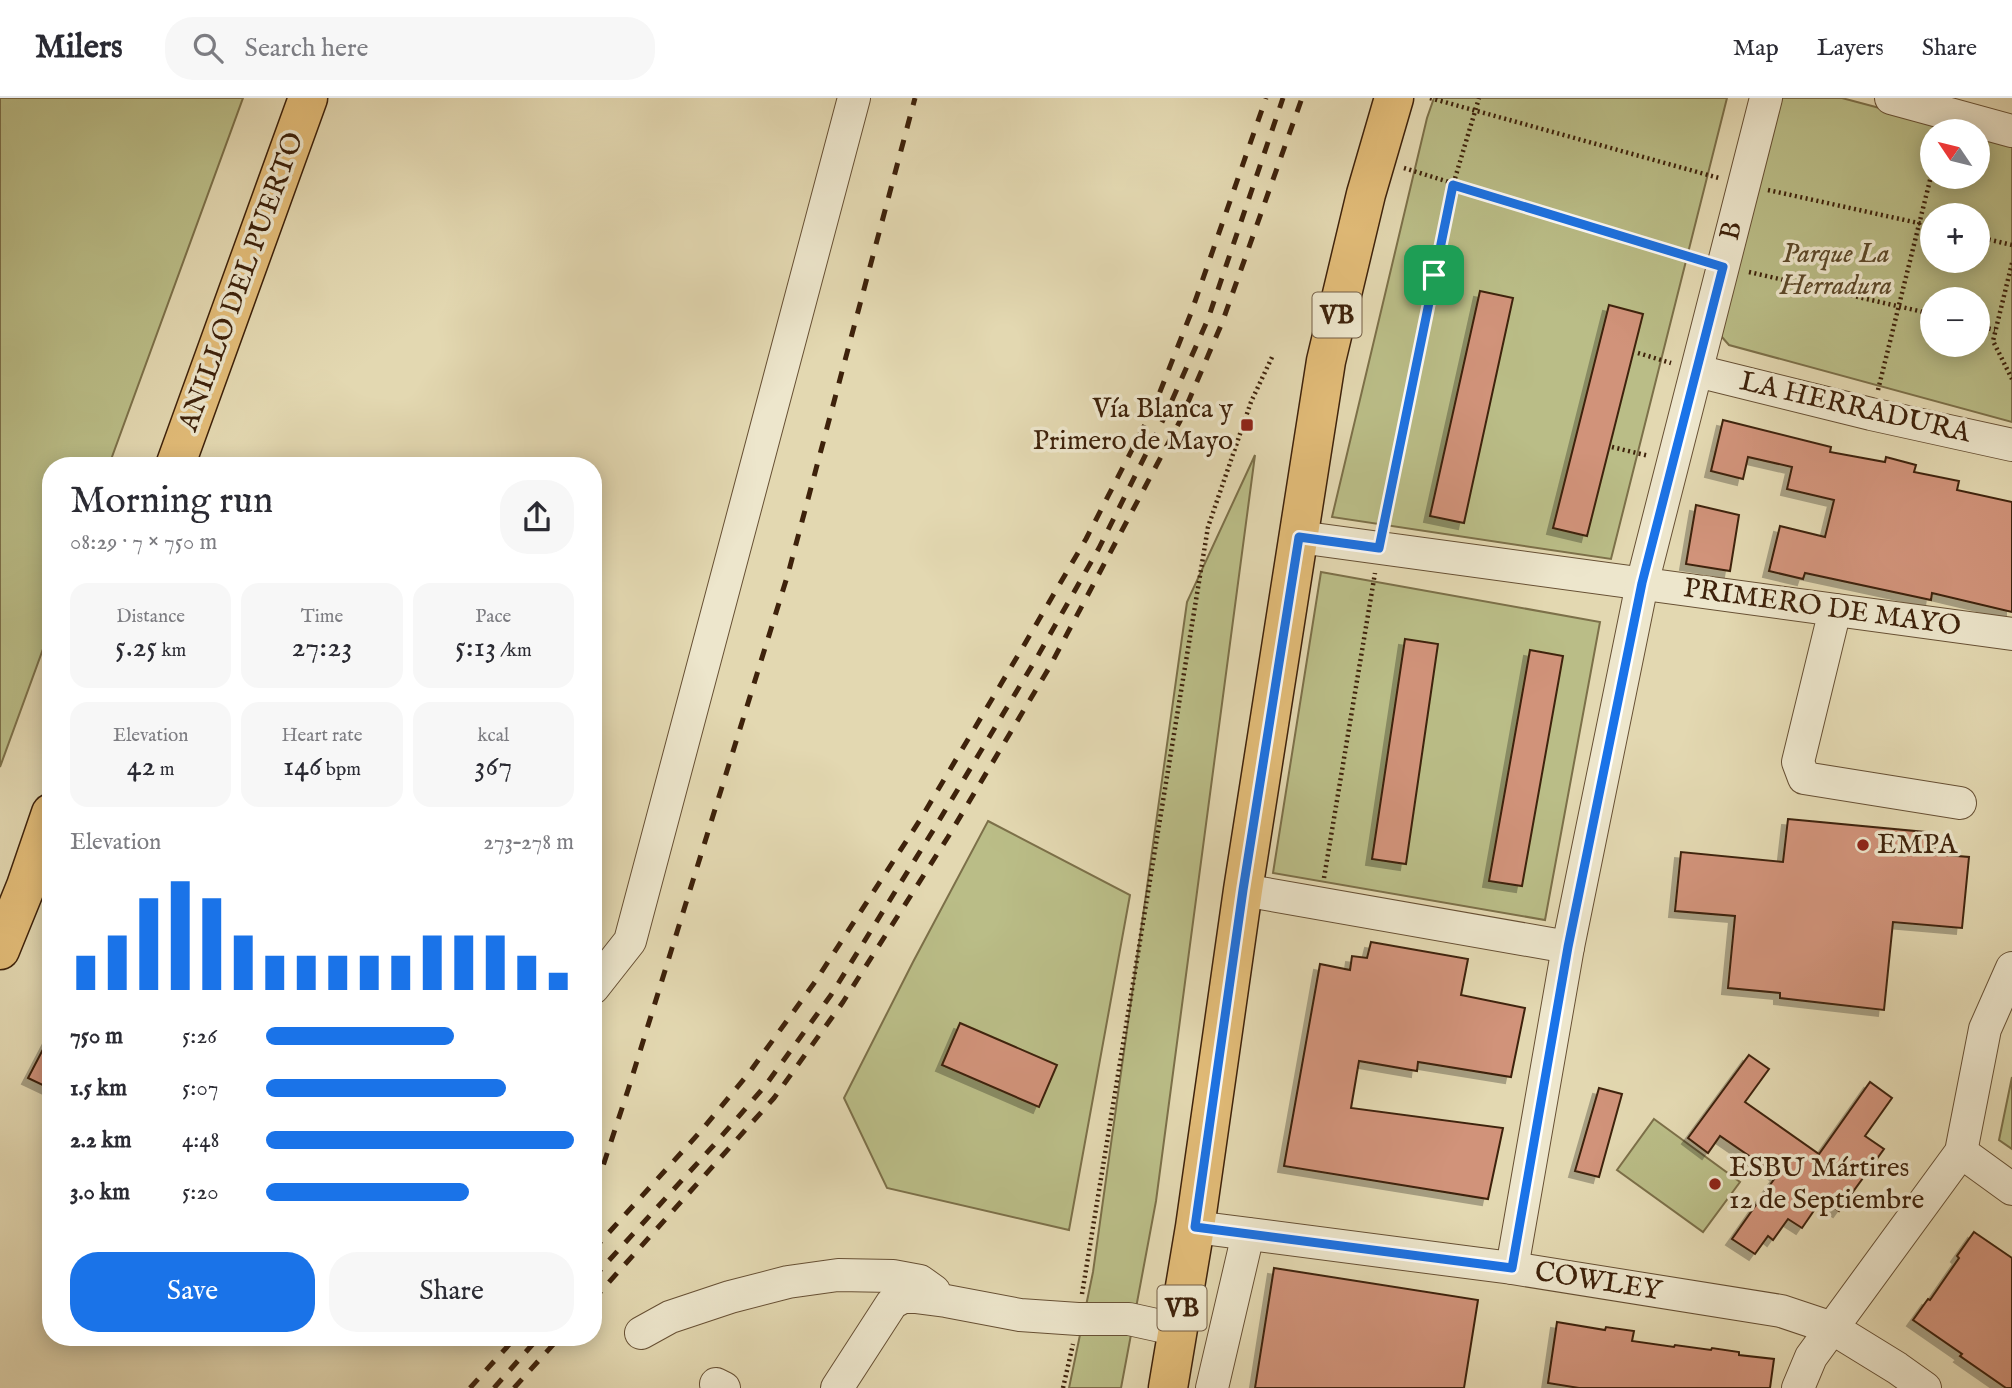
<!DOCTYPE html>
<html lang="en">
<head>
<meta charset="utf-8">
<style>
	body { margin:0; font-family:"IM FELL English",serif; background:#f7f7f7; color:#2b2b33; height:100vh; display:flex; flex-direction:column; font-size:26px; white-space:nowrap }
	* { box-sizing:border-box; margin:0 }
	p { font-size:23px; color:#7c7c81 }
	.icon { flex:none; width:38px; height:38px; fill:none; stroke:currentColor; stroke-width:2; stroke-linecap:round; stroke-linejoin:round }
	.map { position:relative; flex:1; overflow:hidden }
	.details { position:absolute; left:42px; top:359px; width:560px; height:889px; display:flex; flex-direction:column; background:#fff; border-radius:28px; box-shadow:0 4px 18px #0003 }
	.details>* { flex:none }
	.needle { width:46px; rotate:305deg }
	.buttons { position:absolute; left:1920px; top:21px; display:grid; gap:14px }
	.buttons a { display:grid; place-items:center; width:70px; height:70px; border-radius:50%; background:#fff; box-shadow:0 4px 18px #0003; font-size:35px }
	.pin { position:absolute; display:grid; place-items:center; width:60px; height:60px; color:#fff; margin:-30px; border-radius:14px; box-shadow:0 4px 10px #0006 }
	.round { display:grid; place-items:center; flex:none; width:74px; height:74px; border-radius:28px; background:#f7f7f7 }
	.summary { display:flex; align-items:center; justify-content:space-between; height:119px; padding:0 28px }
	h1 { font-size:38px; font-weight:600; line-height:52px }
	.figures { display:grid; grid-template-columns:repeat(3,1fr); gap:10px; height:119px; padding:7px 28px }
	.figures div { display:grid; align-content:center; border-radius:18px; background:#f7f7f7; text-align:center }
	.figures b { font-size:30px; font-weight:600 }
	.figures small { font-size:19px; font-weight:400 }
	.figures p { font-size:19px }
	.chart { height:196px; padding:14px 28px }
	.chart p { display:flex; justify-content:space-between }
	.chart svg { width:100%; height:126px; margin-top:7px; stroke:#1a73e8; stroke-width:6 }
	.action { display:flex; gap:14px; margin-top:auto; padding:14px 28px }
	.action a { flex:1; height:80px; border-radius:28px; background:#1a73e8; color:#fff; font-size:28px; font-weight:600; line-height:80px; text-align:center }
	.action a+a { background:#f7f7f7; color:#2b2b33 }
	ul { padding:0 28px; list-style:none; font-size:23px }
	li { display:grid; grid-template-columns:112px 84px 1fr; align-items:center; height:52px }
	li i { height:18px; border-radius:9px; background:#1a73e8 }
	header { display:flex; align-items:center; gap:42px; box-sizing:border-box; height:98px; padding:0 35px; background:#fff; border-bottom:2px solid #e1e1e2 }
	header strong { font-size:33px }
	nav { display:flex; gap:38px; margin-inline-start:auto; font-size:24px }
	.search { width:490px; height:63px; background:#f7f7f7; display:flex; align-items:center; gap:18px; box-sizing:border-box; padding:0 24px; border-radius:28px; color:#7c7c81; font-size:26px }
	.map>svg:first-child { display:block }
	.green { fill:#babd87; stroke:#7c7049; stroke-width:2; fill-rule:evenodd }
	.building { fill:#d1937a; stroke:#3e220b; stroke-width:2; filter:url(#shadow) }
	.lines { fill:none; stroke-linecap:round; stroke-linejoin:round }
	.minor-casing { stroke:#675034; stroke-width:34 }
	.major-casing { stroke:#3e220b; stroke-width:41 }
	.path { stroke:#3e220b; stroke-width:4.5; stroke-dasharray:2 3.5; stroke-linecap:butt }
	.minor { stroke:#ede6cc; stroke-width:32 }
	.major { stroke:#e2bc78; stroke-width:38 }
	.rail { stroke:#3e220b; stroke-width:5; stroke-dasharray:12 12; stroke-linecap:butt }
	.route-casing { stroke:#fff; stroke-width:14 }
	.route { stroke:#1a73e8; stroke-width:9 }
	.poi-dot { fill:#8f2418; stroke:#ede6cc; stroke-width:2.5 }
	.labels { text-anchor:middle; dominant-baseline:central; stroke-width:7; stroke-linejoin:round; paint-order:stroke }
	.shield { fill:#ede6cc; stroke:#725d45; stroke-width:2 }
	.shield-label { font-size:26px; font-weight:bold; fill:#3e220b }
	.street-label { font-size:28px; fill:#3e220b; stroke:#ede6cc }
	.park-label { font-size:28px; font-style:italic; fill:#5d492a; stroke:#ede6cc }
	.poi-label { font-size:28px; fill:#3e220b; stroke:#ede6cc; text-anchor:start }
</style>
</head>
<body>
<header>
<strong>Milers</strong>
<div class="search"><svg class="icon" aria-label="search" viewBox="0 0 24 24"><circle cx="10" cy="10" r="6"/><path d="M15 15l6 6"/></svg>Search here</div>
<nav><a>Map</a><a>Layers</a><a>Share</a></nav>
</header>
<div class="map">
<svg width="2012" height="1290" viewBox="0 0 2012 1290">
	<defs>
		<filter id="shadow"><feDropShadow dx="-6" dy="6" stdDeviation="0" flood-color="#0004"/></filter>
	</defs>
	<rect width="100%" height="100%" fill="#e3d8b1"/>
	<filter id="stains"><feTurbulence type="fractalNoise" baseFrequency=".00286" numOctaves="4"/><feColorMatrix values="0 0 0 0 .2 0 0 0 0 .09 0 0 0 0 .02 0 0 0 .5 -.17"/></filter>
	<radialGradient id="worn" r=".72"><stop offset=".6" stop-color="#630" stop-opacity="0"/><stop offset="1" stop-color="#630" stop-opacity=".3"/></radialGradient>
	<g class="green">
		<path d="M0 0H243L109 367 51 368V529L0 669Z"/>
		<path d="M1434 0H1727L1611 461 1332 419 1427 20Z"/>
		<path d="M1782 0H1842L1966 33H1932V79H1978V36L2012 46V324L1729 247 1721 238V228ZM1932 117H1978V163H1932ZM1932 201H1978V247H1932Z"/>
		<path d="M1255 357 1156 1103 1121 1290H1069L1093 1174 1187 504Z"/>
		<path d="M1321 474 1600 524 1545 822 1273 775Z"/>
		<path d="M988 723 1130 797 1069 1132 887 1090 844 1000 913 864Z"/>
		<path d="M2012 979V1051L1999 1042Z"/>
		<path d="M1654 1021 1740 1084 1703 1134 1617 1072Z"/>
	</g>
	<g class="building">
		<path d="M1480 193 1513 200 1464 425 1430 418Z"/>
		<path d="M1609 207 1643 216 1587 438 1553 430Z"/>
		<path d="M1723 322 1831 349 1830 354 1885 364 1886 359 1916 367 1914 374 1959 383 1957 392 2012 404V514L1932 495 1931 502 1805 475 1803 481 1769 473 1780 428 1825 439 1834 402 1787 391 1792 369 1748 359 1743 381 1711 373Z"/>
		<path d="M1696 407 1739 417 1730 473 1686 466Z"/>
		<path d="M1405 541 1438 546 1406 766 1372 761Z"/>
		<path d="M1530 552 1563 558 1522 788 1489 783Z"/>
		<path d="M1788 721 1936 735 1934 756 1969 759 1962 830 1893 824 1884 912 1780 900V895L1728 890 1735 818 1675 813 1681 754 1783 764Z"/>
		<path d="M1371 844 1468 861 1461 897 1525 910 1511 979 1418 964 1417 973 1359 963 1351 1010 1503 1030 1488 1101 1284 1068 1320 866 1350 872 1352 858 1367 860Z"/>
		<path d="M960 925 1057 967 1039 1009 942 967Z"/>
		<path d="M51 936V991L28 980Z"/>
		<path d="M1749 957 1769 971 1745 1004 1819 1056 1870 984 1892 1000 1865 1038 1884 1051 1839 1113 1822 1101 1802 1130 1788 1121 1773 1142 1768 1138 1755 1156 1732 1141 1777 1077 1720 1038 1708 1055 1688 1040Z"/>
		<path d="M1599 990 1622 996 1599 1079 1575 1073Z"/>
		<path d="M1974 1134 2012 1160V1290H2006L1960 1258 1962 1256 1913 1222 1928 1201 1930 1202 1959 1160 1957 1158Z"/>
		<path d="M1274 1170 1478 1202 1464 1290H1255Z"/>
		<path d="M1557 1224 1605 1232 1606 1229 1634 1233 1632 1243 1674 1249 1675 1247 1711 1252 1712 1250 1739 1254V1257L1774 1261 1770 1290H1579L1548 1285Z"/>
	</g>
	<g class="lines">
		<g class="minor-casing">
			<g id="minor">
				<path d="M1891 0 2012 33"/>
				<path d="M1697 273 1871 316 2012 347"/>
				<path d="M1299 439 2012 536"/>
				<path d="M1835 512 1798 664 1804 680 1960 705"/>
				<path d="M1243 792 1568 849"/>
				<path d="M593 890 630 843 854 0"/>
				<path d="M1961 1054 2012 1091"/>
				<path d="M1195 1129 1512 1170 1781 1213 1832 1230 1897 1270 1925 1290"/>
				<path d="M1512 1170 1568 849 1642 486 1766 0"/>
				<path d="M641 1235 670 1219 730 1199 788 1184 838 1177 893 1178 920 1183 934 1193"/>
				<path d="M716 1286 724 1290"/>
				<path d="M837 1290 892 1205 903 1199H915L946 1203 1020 1217 1078 1221H1129L1179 1232"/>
				<path d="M1212 1290 1248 1136"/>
				<path d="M1798 1290 1811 1259 1961 1054 1985 931 2012 870"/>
			</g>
		</g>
		<g class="major-casing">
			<g id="major">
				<path d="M175 368 308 0"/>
				<path d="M0 852 26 788 51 715"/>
				<path d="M1168 1290 1195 1129 1243 792 1326 263 1366 96 1394 0"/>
			</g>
		</g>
		<g class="path">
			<path d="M1430 0 1719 80"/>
			<path d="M1404 70 1699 162"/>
			<path d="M1768 92 1932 128"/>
			<path d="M1978 139 2012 147"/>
			<path d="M2012 165 1993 243 2012 281"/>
			<path d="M1749 174 1932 216"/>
			<path d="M1978 228 1995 232"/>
			<path d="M1638 255 1671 265"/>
			<path d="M1878 292 1932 74"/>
			<path d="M1612 349 1649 358"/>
			<path d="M1384 425 1453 87 1479 0"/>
			<path d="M1324 780 1375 475"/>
			<path d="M1082 1196 1208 429 1251 304 1273 257"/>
			<path d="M1063 1290 1073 1246"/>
		</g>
		<use href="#minor" class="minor"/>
		<use href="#major" class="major"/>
		<g class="rail">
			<path d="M593 1088 602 1071 628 992 788 476 915 0"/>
			<path d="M593 1152 700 1034 749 975 815 884 920 722 1020 554 1086 441 1154 309 1191 215 1266 0"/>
			<path d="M593 1180 713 1048 765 988 831 897 934 731 1036 561 1099 450 1166 316 1208 221 1283 0"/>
			<path d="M593 1202 774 1000 843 904 948 739 1049 570 1180 323 1222 225 1302 0"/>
			<path d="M470 1290 516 1239"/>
			<path d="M494 1290 539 1239"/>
			<path d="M514 1290 560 1239"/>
		</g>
	</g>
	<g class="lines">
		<g class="route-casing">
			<path id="route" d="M1453 87 1723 169 1642 485 1568 849 1512 1170 1195 1129 1243 792 1299 439 1379 450Z"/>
		</g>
		<use href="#route" class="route"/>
	</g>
	<g class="poi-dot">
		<rect x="1240" y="320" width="14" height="14" rx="3.5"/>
		<circle cx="1863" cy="747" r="7"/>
		<circle cx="1715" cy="1086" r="7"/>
	</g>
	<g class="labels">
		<g class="shield">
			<rect x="1312.5" y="194.5" width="49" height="45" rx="5"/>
			<rect x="1157.5" y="1187.5" width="49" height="45" rx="5"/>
		</g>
		<g class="shield-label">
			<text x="1337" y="217">VB</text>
			<text x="1182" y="1210">VB</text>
		</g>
		<g class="street-label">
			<text transform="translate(1732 133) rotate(-76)">B</text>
			<text transform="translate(242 184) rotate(-70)">ANILLO DEL PUERTO</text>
			<text transform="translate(1855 310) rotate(13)">LA HERRADURA</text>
			<text transform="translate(1822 510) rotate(8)">PRIMERO DE MAYO</text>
			<text transform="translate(1598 1184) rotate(9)">COWLEY</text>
		</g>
		<g class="park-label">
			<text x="1836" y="156">Parque La<tspan x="1836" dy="32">Herradura</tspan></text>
		</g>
		<g class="poi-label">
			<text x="1233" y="311" text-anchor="end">Vía Blanca y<tspan x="1233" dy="32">Primero de Mayo</tspan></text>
			<text x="1877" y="747">EMPA</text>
			<text x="1729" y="1070">ESBU Mártires<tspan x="1729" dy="32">12 de Septiembre</tspan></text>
		</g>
	</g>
	<rect width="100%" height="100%" filter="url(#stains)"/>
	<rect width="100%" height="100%" fill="url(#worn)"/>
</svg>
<div class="buttons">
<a><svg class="needle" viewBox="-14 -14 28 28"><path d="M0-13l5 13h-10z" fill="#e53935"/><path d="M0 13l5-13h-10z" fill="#7c7c81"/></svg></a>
<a>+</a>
<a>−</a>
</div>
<div class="pin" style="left:1434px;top:177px;background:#1e9e55"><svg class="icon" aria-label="arrive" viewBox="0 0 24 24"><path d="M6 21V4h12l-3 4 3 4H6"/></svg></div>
<section class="details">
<div class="summary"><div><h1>Morning run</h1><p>08:29 · 7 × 750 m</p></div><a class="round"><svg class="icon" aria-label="share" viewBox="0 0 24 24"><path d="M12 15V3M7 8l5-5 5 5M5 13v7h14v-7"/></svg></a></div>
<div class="figures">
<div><p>Distance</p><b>5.25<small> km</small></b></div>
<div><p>Time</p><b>27:23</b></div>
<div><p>Pace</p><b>5:13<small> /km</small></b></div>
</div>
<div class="figures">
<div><p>Elevation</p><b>42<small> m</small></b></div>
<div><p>Heart rate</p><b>146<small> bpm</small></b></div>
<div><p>kcal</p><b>367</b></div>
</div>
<div class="chart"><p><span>Elevation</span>273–278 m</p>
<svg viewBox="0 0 160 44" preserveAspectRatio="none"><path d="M5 44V32M15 44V25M25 44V12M35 44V6M45 44V12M55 44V25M65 44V32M75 44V32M85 44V32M95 44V32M105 44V32M115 44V25M125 44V25M135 44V25M145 44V32M155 44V38"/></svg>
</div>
<ul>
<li><b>750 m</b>5:26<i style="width:61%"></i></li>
<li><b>1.5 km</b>5:07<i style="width:78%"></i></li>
<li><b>2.2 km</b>4:48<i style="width:100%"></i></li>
<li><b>3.0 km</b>5:20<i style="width:66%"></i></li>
</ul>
<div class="action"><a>Save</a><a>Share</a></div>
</section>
</div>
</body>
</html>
